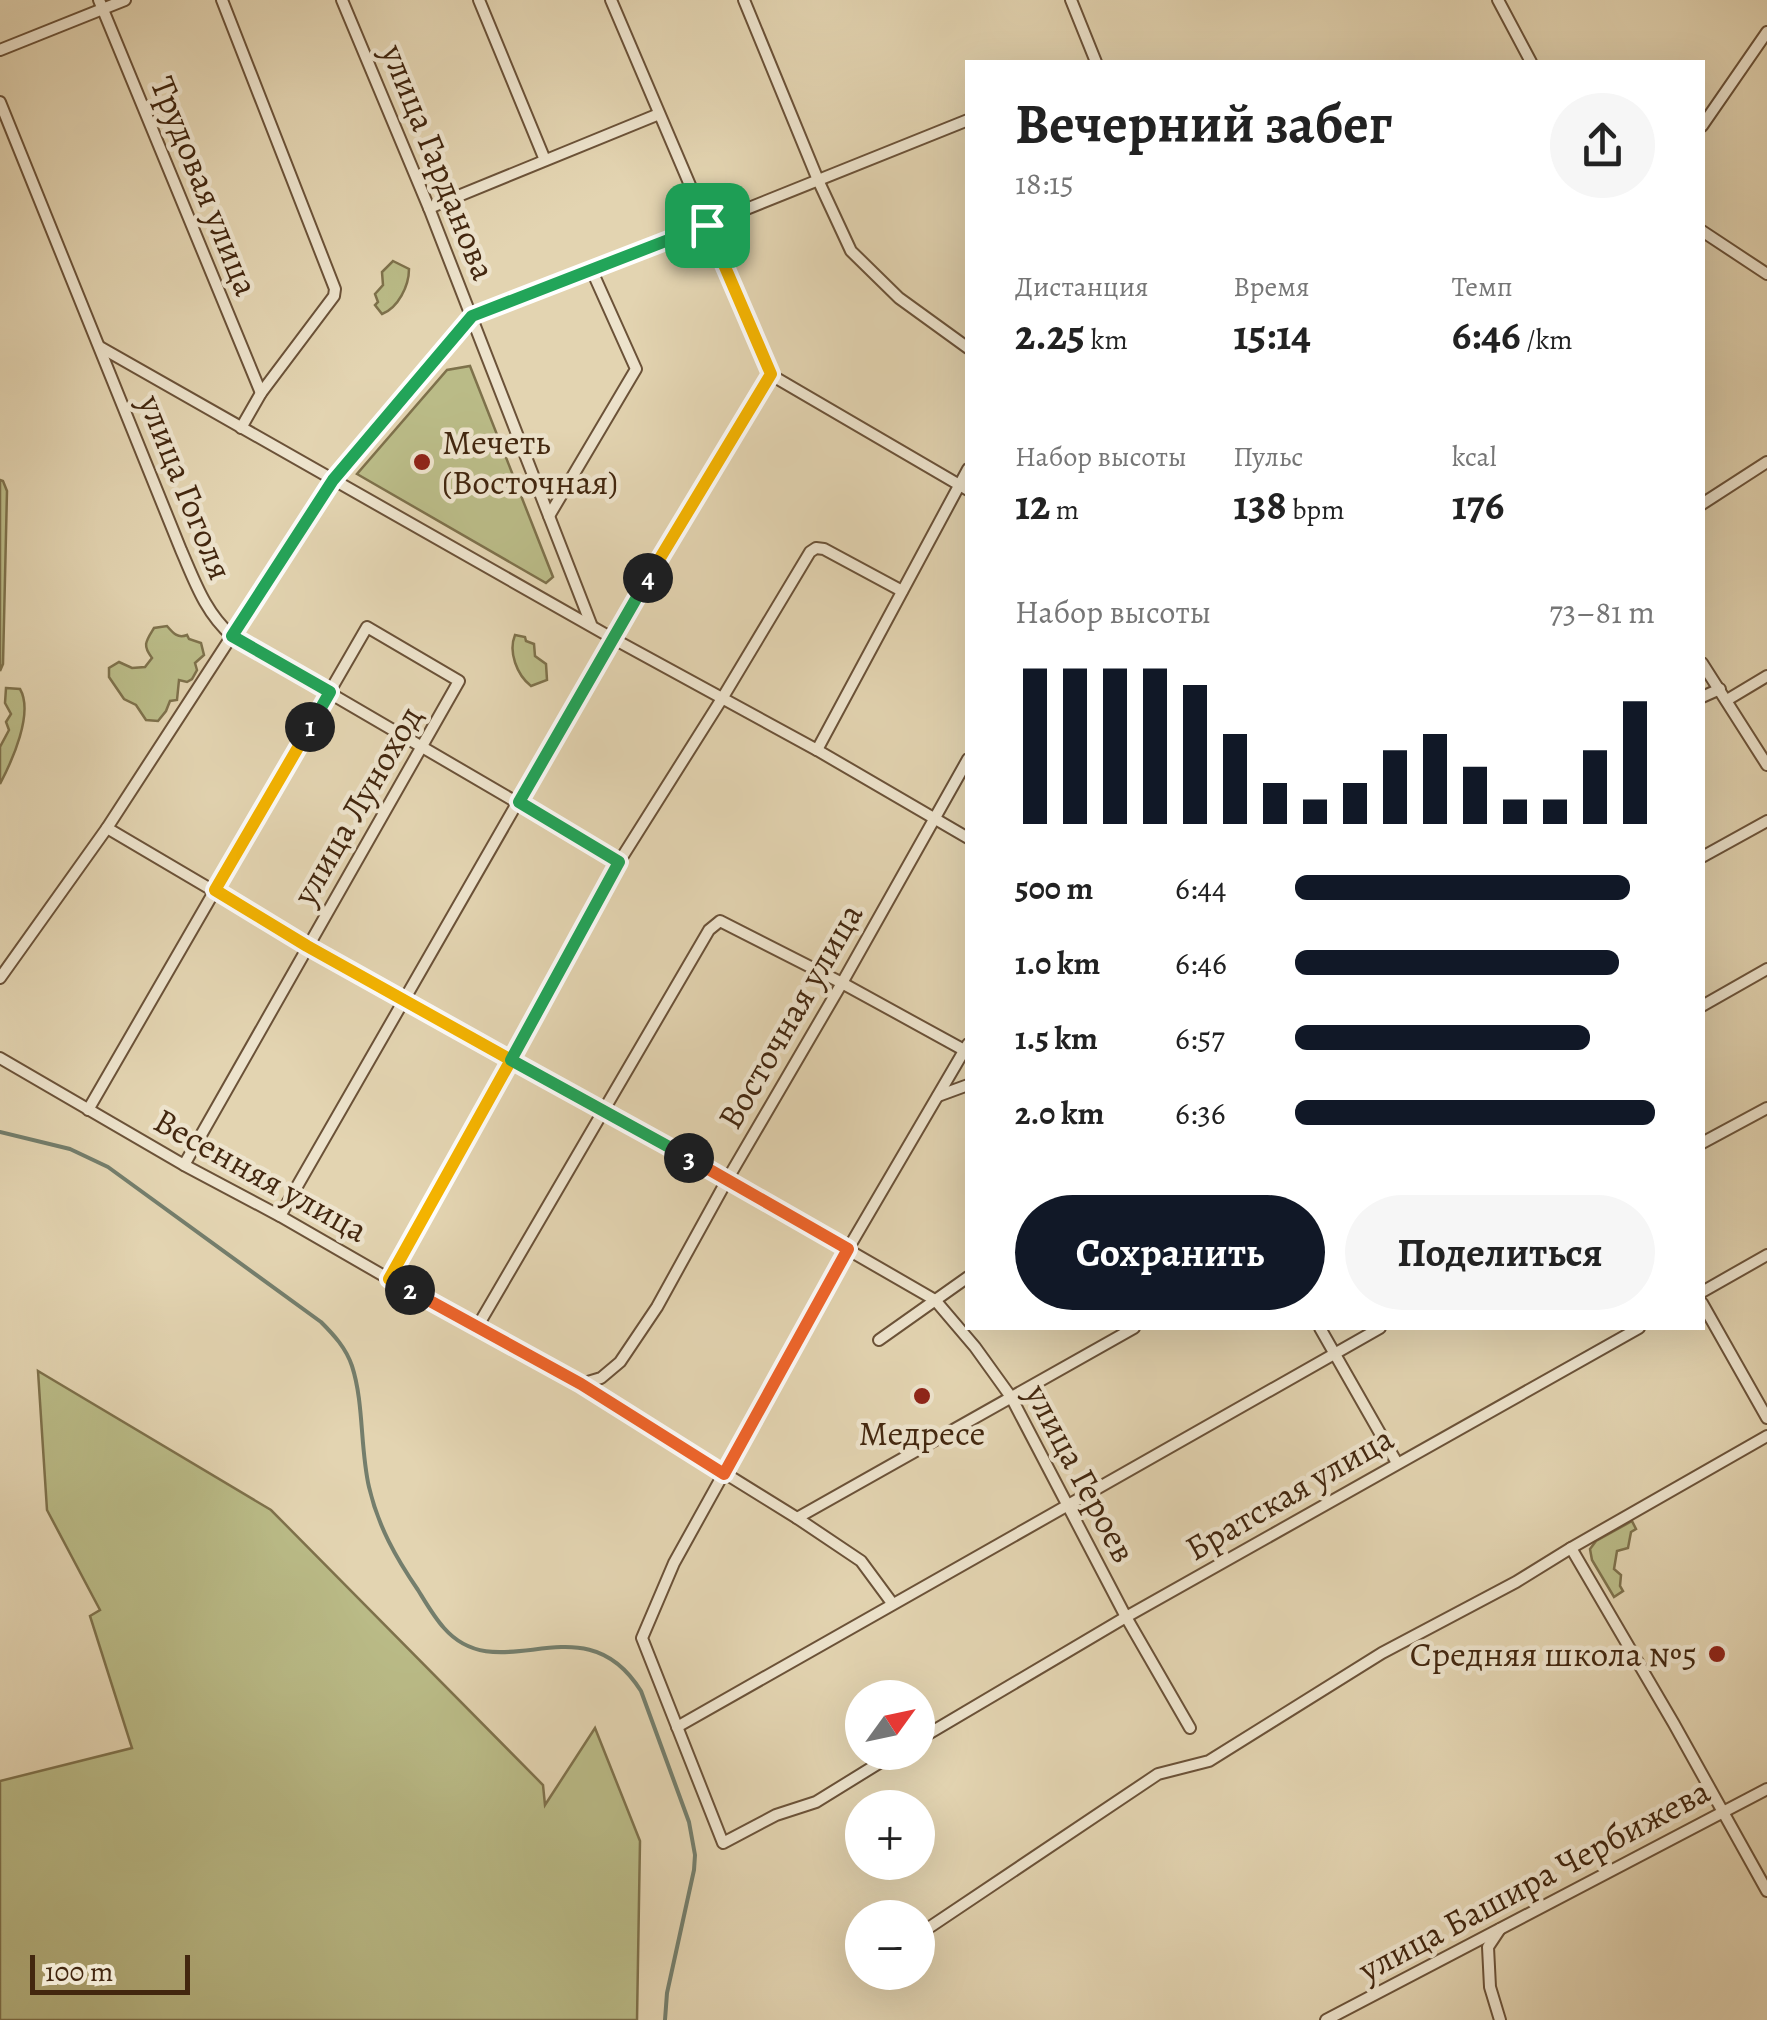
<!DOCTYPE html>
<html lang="ru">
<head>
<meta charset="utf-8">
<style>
	body { margin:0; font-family:Alegreya,serif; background:#f6f6f6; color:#222; height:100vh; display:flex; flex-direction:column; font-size:38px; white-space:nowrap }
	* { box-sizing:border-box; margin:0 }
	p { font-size:32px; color:#767676 }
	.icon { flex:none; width:55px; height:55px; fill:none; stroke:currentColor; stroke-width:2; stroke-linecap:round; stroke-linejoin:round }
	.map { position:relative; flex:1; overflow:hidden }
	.panel { position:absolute; left:965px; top:60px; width:740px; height:1270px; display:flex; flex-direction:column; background:#fff; border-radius:0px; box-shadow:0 10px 40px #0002 }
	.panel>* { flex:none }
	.needle { width:65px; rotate:57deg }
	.buttons { position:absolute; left:845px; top:1680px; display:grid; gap:20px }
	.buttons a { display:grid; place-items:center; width:90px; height:90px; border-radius:50%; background:#fff; box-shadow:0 10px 40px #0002; font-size:50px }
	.scale { position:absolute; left:30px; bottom:25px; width:160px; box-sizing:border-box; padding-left:10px; border:5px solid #43270f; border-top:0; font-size:28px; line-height:35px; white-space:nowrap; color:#43270f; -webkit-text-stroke:8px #ede3cc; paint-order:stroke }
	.pin { position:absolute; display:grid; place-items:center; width:85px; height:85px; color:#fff; margin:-42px; border-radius:20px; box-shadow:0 5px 15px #0006 }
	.km { position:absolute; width:50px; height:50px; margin:-25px; border-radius:50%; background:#222; color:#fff; font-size:28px; line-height:50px; text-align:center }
	.round { display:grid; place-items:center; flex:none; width:105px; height:105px; border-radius:52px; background:#f6f6f6 }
	.summary { display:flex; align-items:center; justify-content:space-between; height:170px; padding:0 50px }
	h1 { font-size:55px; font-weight:600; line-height:75px }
	.figures { display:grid; grid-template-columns:repeat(3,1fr); gap:15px; height:170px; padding:10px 50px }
	.figures div { display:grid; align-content:center }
	.figures b { font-size:42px; font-weight:600 }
	.figures small { font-size:28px; font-weight:400 }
	.figures p { font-size:28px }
	.chart { height:280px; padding:20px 50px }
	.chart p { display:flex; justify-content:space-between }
	.chart svg { width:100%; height:180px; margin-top:10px; stroke:#111827; stroke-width:6 }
	.button { display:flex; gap:20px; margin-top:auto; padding:20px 50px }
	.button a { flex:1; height:115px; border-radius:60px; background:#111827; color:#fff; font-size:40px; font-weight:600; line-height:115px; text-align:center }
	.button a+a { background:#f6f6f6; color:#222 }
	ul { padding:0 50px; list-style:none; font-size:32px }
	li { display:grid; grid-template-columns:160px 120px 1fr; align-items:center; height:75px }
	li i { height:25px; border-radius:12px; background:#111827 }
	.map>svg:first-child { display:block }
	.green { fill:#babb87; stroke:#7e714b; stroke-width:2.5 }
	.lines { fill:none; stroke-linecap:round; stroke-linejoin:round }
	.stream { stroke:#747e6c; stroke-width:4 }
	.minor-casing { stroke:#6b5238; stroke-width:14 }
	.minor { stroke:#ede3cc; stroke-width:10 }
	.split-1-casing { stroke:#fff; stroke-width:20 }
	.split-2-casing { stroke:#fff; stroke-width:20 }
	.split-3-casing { stroke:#fff; stroke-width:20 }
	.split-4-casing { stroke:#fff; stroke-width:20 }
	.split-5-casing { stroke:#fff; stroke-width:20 }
	.split-1 { stroke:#22a559; stroke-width:12 }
	.split-2 { stroke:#f5b400; stroke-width:12 }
	.split-3 { stroke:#f0652b; stroke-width:12 }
	.split-4 { stroke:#22a559; stroke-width:12 }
	.split-5 { stroke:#f5b400; stroke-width:12 }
	.poi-dot { fill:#8f2418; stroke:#ede3cc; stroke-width:4 }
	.labels { text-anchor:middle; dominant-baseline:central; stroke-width:9; stroke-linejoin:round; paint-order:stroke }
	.street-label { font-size:35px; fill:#43270f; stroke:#ede3cc }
	.poi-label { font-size:35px; fill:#43270f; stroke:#ede3cc; text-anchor:start }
</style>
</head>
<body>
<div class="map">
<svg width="1767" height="2020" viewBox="0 0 1767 2020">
	<rect width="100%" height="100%" fill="#e3d4b1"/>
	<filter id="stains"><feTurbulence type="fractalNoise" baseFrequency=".002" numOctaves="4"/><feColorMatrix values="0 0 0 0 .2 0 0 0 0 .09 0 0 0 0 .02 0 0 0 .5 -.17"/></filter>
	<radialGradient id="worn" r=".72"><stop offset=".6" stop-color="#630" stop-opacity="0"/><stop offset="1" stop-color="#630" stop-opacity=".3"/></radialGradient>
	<g class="green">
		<path d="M393 261 409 269C409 286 398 308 382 314L375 305 378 302 375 294 383 285 382 272Z"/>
		<path d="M470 366 553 577 546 583 357 474 447 370Z"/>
		<path d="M0 480 3 481 7 491 3 664 0 671Z"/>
		<path d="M167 626C173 633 178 639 187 635L189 639 201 643 204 655 195 663 197 670 192 679 187 682 179 680 177 700 170 701 166 711 158 721 146 720 136 705 124 699 109 677V668L119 662 132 668 145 667 152 658C142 645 146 641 154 628Z"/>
		<path d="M515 635 525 637 526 641 534 644 535 656 546 664 547 680 531 686C517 675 508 652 515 635Z"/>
		<path d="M6 688 20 689C34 713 12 761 0 784V747L9 730 6 722 11 714 5 703Z"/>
		<path d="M38 1371 271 1510 543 1785 545 1805 595 1728 640 1841 637 2020H0V1781L132 1748 90 1616 100 1610 47 1510Z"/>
		<path d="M1632 1521 1636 1529 1631 1532 1628 1548 1617 1551 1614 1569 1621 1575 1620 1586 1623 1591 1614 1597 1592 1560 1590 1549 1596 1541Z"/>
	</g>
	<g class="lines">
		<path class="stream" d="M0 1132 70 1149 108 1167 321 1322C334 1335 346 1348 352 1366 364 1403 360 1448 369 1487 378 1526 396 1558 418 1590 426 1603 434 1617 444 1628 500 1692 583 1598 641 1691L689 1822 695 1855 694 1870 667 1993 665 2020"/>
		<g class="minor-casing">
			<g id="minor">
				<path d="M99 0 261 393"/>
				<path d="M222 0 335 289 334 296 261 393 241 428"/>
				<path d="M342 0 429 208 591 624"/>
				<path d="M479 0 545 160"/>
				<path d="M611 0 771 375 968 490"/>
				<path d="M744 0 818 180 851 251 899 298 968 348"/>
				<path d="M1071 0 1096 62"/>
				<path d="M1498 0 1531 62"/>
				<path d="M0 50 125 0"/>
				<path d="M0 102 181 550C195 582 205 612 232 636L619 862"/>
				<path d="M1702 126 1767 32"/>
				<path d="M429 208 659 114"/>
				<path d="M1702 231 1767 274"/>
				<path d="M100 347 612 638 817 750 968 838"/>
				<path d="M1702 504 1767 462"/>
				<path d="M549 516 636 369 592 271"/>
				<path d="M1702 663 1767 765"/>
				<path d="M1702 697 1720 689"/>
				<path d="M1727 700 1767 676"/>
				<path d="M817 750 968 469"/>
				<path d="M107 828 307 946 727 1180 935 1300 975 1347 1011 1397 1126 1617 1190 1728"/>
				<path d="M1702 857 1767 821"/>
				<path d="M0 978 107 828 333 480 472 316 592 271 968 120"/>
				<path d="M1702 1006 1767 969"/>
				<path d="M0 1058 184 1165 280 1216 476 1329 581 1384 797 1518 861 1561 892 1603"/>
				<path d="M938 1096 968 1085"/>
				<path d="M88 1110 367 627 459 681 184 1165"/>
				<path d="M1702 1143 1767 1108"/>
				<path d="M280 1216 612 638 771 375"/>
				<path d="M389 1279 619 862 723 697 810 552 816 548 824 549 902 591"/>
				<path d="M1702 1292 1767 1255"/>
				<path d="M1702 1303 1767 1418"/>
				<path d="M1320 1328 1397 1463"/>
				<path d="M476 1329 709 930 720 921 842 983 964 1050"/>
				<path d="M879 1340 968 1277"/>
				<path d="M581 1384 601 1378 620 1362 657 1307 727 1180 842 983 968 759"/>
				<path d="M797 1518 1134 1328"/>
				<path d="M1571 1548 1674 1724 1767 1891"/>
				<path d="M677 1727 1380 1328"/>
				<path d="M918 1740 1126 1617 1639 1328"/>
				<path d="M897 1752 816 1802 776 1815 723 1843 642 1638 674 1563 848 1249 968 1044"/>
				<path d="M1500 1929 1488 1947 1490 1987 1500 2020"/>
				<path d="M918 1935 1158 1774 1209 1761 1382 1653 1516 1582 1571 1548 1767 1436"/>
				<path d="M1326 2020 1767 1789"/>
			</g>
		</g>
		<use href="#minor" class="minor"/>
	</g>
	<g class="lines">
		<g class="split-1-casing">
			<path id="split-1" d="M310 727 330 692 232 636 333 480 472 316 707 225"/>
		</g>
		<g class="split-2-casing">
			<path id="split-2" d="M310 727 215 890 307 946 511 1060 389 1279 410 1290"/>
		</g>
		<g class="split-3-casing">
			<path id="split-3" d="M410 1290 581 1384 724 1474 848 1249 689 1158"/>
		</g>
		<g class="split-4-casing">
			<path id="split-4" d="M648 578 519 802 619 862 511 1060 689 1158"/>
		</g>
		<g class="split-5-casing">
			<path id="split-5" d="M648 578 771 374 707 225"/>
		</g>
		<use href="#split-1" class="split-1"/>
		<use href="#split-2" class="split-2"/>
		<use href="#split-3" class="split-3"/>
		<use href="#split-4" class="split-4"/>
		<use href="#split-5" class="split-5"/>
	</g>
	<g class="poi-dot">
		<circle cx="422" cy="462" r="10"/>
		<circle cx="922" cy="1396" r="10"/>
		<circle cx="1717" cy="1654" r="10"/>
	</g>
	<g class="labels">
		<g class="street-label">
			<text transform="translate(439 162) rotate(68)">улица Гарданова</text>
			<text transform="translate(205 186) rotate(68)">Трудовая улица</text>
			<text transform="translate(186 487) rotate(68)">улица Гоголя</text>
			<text transform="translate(357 805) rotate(-60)">улица Луноход</text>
			<text transform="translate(790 1016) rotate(-60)">Восточная улица</text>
			<text transform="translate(261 1175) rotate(29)">Весенняя улица</text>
			<text transform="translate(1081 1473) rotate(62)">улица Героев</text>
			<text transform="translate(1289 1493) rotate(-30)">Братская улица</text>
			<text transform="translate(1534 1880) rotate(-28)">улица Башира Чербижева</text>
		</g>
		<g class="poi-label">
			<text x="442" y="442">Мечеть<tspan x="442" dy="40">(Восточная)</tspan></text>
			<text x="922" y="1433" text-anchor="middle">Медресе</text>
			<text x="1697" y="1654" text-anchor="end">Средняя школа №5</text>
		</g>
	</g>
	<rect width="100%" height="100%" filter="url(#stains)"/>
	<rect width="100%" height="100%" fill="url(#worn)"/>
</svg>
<div class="buttons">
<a><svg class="needle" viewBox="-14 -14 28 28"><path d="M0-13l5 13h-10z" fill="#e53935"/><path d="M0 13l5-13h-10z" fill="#767676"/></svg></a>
<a>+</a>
<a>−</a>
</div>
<div class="scale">100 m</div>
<div class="pin" style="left:707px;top:225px;background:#1e9e55"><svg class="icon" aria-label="arrive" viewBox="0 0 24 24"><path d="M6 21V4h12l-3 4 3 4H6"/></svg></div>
<b class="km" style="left:310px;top:727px">1</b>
<b class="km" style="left:410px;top:1290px">2</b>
<b class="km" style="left:689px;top:1158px">3</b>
<b class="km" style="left:648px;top:578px">4</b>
<section class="panel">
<div class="summary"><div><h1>Вечерний забег</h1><p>18:15</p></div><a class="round"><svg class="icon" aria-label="share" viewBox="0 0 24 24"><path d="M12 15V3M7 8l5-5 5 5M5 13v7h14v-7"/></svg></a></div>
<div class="figures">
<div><p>Дистанция</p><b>2.25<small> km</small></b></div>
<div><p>Время</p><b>15:14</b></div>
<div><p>Темп</p><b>6:46<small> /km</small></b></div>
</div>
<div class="figures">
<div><p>Набор высоты</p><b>12<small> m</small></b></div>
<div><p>Пульс</p><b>138<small> bpm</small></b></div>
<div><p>kcal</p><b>176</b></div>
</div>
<div class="chart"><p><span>Набор высоты</span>73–81 m</p>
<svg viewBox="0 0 160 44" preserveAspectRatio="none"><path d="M5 44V6M15 44V6M25 44V6M35 44V6M45 44V10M55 44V22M65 44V34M75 44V38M85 44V34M95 44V26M105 44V22M115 44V30M125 44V38M135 44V38M145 44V26M155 44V14"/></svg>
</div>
<ul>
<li><b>500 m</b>6:44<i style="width:93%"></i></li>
<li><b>1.0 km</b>6:46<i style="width:90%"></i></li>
<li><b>1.5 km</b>6:57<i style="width:82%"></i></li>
<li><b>2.0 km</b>6:36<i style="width:100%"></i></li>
</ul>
<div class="button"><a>Сохранить</a><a>Поделиться</a></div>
</section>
</div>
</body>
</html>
